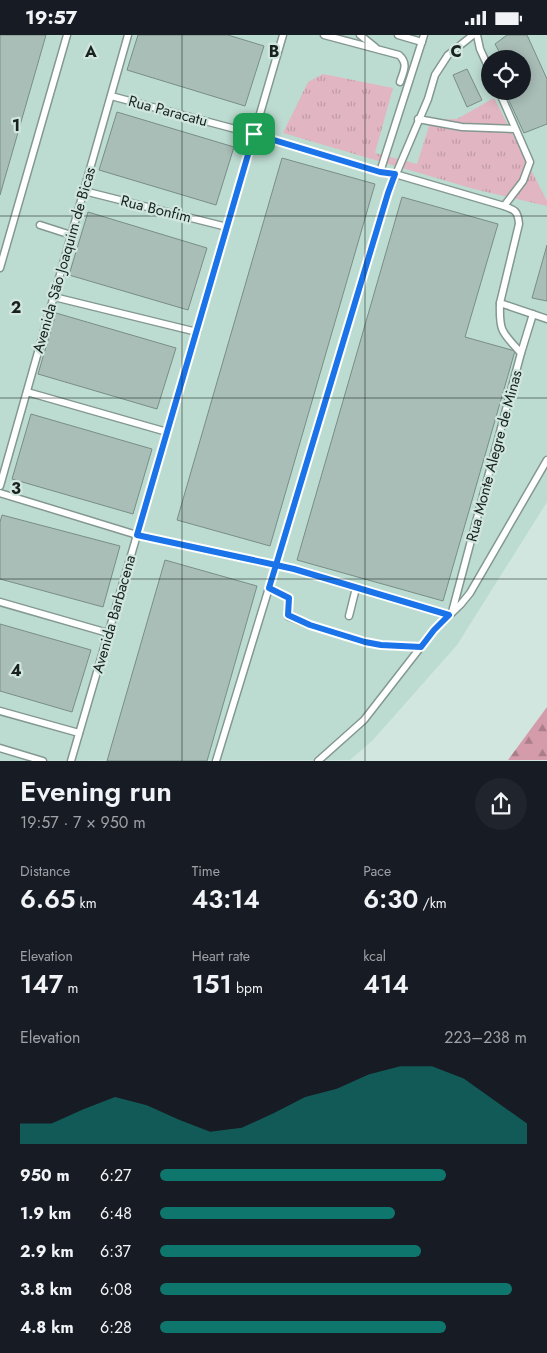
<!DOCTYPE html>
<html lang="en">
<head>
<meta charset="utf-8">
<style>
	body { margin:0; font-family:Jost,sans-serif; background:#20242c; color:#f1f3f6; height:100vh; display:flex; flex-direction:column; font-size:19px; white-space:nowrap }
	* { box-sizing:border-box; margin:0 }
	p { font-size:16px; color:#9ea1a6 }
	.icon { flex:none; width:28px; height:28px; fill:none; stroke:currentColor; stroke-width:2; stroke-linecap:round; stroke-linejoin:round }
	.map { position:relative; height:726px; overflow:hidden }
	.panel { display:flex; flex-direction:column; background:#171b24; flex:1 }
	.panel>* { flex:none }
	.buttons { position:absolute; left:481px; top:15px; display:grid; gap:10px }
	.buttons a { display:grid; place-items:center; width:50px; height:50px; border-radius:50%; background:#171b24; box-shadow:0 2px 12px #0003; font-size:25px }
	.pin { position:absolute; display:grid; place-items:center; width:42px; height:42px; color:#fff; margin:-21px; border-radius:10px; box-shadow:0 2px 8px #0006 }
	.round { display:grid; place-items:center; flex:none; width:52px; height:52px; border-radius:26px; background:#20242c }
	.headline { display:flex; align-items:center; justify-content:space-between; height:85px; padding:0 20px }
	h1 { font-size:28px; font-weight:600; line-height:38px }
	.stats { display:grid; grid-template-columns:repeat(3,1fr); gap:8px; height:85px; padding:5px 20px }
	.stats div { display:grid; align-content:center }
	.stats b { font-size:25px; font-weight:600 }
	.stats small { font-size:14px; font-weight:400 }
	.stats p { font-size:14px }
	.chart { height:140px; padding:10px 20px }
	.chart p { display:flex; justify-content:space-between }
	.chart svg { width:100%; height:90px; margin-top:5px; fill:#0f766e; opacity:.7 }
	ul { padding:0 20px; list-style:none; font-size:16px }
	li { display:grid; grid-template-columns:80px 60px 1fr; align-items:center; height:38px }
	li i { height:12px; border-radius:6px; background:#0f766e }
	.status { display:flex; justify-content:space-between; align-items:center; height:35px; padding:0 25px; background:#171b24; direction:ltr }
	.status svg { height:14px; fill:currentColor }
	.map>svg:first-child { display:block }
	.built { fill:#bddcd1; fill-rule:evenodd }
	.grass { fill:url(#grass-tufts) }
	.forest { fill:url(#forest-firs) }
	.building { fill:#a9beb7; stroke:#798d87 }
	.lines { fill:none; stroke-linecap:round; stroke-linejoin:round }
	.lane-casing { stroke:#839891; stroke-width:9 }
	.lane { stroke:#fff; stroke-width:6 }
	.route-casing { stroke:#fff; stroke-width:10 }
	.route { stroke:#1a73e8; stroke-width:6 }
	.grid { fill:none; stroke:#18211e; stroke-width:1; stroke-opacity:0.55 }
	.labels { text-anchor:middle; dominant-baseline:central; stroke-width:4.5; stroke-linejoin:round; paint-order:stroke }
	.street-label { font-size:15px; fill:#18211e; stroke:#d0e6df }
	.grid-label { font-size:16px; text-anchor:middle; font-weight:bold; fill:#18211e; stroke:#d0e6df; stroke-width:4.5; stroke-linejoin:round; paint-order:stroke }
</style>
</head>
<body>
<div class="status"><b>19:57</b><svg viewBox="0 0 49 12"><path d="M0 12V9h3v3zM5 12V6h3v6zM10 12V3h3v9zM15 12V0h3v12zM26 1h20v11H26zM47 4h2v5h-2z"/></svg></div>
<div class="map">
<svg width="547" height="726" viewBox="0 0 547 726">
	<defs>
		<pattern id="grass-tufts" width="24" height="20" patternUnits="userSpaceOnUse" patternTransform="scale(1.25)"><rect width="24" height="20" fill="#e1b5c1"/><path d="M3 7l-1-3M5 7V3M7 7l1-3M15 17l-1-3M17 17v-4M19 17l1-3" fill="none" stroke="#c09ba5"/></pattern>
		<pattern id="forest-firs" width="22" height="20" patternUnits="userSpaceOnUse" patternTransform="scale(1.25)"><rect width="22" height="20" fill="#d49bab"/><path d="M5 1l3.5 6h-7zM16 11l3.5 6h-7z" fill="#ab7e8b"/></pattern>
	</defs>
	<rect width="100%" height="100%" fill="#d0e6df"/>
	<path class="built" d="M0 0H547V467L457 610 373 705 350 725 0 726ZM490 24H522V56H490Z"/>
	<path class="grass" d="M323 39 393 53 375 118 417 129 431 85 457 84 494 63 547 166V171L474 154 283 98 308 47Z"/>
	<path class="forest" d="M547 672V725H508Z"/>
	<g class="building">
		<path d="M0 0H46L0 160Z"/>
		<path d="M138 0H228L264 11 245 71 127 35Z"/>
		<path d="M507 0H527L547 44V89L524 98 506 59 522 56V24H503L495 9Z"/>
		<path d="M467 34 482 65 467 72 453 40Z"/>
		<path d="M117 77 234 112 216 170 99 135Z"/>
		<path d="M282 123 375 149 270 511 177 485Z"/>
		<path d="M402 162 498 189 465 302 515 316 443 566 297 525Z"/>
		<path d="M88 177 207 213 188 275 69 240Z"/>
		<path d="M547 210V266L532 263Z"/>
		<path d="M56 278 176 313 157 374 38 339Z"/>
		<path d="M31 379 152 414 133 479 12 444Z"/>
		<path d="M2 480 120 511 103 572 0 544V487Z"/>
		<path d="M165 525 257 551 207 726H107Z"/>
		<path d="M0 589 91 615 72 677 0 656Z"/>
	</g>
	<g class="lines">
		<g class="lane-casing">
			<g id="lane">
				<path d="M324 0 399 20C409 29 403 37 400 47"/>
				<path d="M360 0 375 12"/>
				<path d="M398 0 422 7"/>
				<path d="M477 0 480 14 490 36"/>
				<path d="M499 56 530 127 523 146 504 171"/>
				<path d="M111 61 254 99 380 137 395 139 504 171C515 175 518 176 519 189L500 268 547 284"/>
				<path d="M418 84 462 92 515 94"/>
				<path d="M380 137 424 0"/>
				<path d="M84 156 227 192"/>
				<path d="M40 190 71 200"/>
				<path d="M0 233 67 0"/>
				<path d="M54 262 197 297"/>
				<path d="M500 268C499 297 502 297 521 318"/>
				<path d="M27 357 167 397"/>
				<path d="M0 451 128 0"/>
				<path d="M0 458 137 500 294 534 449 580"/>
				<path d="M269 553 289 563 288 581 310 590 365 607 381 610 421 612"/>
				<path d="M0 567 108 598"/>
				<path d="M452 577 521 318 533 279"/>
				<path d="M349 581 356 553"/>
				<path d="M0 676 79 698"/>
				<path d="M0 713 43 726"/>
				<path d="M71 726 283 0"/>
				<path d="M216 726 276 530 388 158 428 64 435 40 448 20 473 0"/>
				<path d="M318 726 364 685 434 595 461 569 470 558 547 425"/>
			</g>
		</g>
		<use href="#lane" class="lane"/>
	</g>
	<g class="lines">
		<g class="route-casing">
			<path id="route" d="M254 99 380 137 395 139 388 158 276 530 269 553 289 563 288 580 310 590 365 607 381 610 421 612 434 595 449 580 294 534 276 530 137 500 254 99"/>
		</g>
		<use href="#route" class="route"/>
	</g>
	<path class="grid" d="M182 0V726M365 0V726M0 181H547M0 363H547M0 544H547"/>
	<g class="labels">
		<g class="street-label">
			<text transform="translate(168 76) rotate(15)">Rua Paracatu</text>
			<text transform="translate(156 174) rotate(14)">Rua Bonfim</text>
			<text transform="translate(64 225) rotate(-74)">Avenida São Joaquim de Bicas</text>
			<text transform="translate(494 421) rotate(-75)">Rua Monte Alegre de Minas</text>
			<text transform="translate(114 579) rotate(-74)">Avenida Barbacena</text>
		</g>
	</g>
	<g class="grid-label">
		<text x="91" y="22">A</text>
		<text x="274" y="22">B</text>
		<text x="456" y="22">C</text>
		<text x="16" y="96">1</text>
		<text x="16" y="278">2</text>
		<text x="16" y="459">3</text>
		<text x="16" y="641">4</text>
	</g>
</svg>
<div class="buttons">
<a><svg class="icon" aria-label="locate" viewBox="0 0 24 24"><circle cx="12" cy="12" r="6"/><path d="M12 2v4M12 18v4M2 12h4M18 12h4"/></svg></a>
</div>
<div class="pin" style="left:254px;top:99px;background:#1e9e55"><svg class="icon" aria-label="arrive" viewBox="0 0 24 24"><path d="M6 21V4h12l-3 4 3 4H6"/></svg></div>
</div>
<section class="panel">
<div class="headline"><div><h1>Evening run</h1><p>19:57 · 7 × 950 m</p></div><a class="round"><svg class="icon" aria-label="share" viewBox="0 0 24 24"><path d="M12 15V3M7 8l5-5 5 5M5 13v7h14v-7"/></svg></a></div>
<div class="stats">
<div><p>Distance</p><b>6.65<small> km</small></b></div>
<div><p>Time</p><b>43:14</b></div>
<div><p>Pace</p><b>6:30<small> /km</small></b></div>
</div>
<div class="stats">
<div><p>Elevation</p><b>147<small> m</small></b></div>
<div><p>Heart rate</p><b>151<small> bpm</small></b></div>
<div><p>kcal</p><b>414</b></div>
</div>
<div class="chart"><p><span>Elevation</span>223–238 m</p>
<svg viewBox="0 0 160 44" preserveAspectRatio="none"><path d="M0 44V34L10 34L20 27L30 21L40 25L50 32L60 38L70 36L80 29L90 21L100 17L110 10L120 6L130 6L140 12L150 23L160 34V44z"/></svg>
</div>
<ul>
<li><b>950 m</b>6:27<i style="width:78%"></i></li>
<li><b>1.9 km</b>6:48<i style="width:64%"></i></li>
<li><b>2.9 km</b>6:37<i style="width:71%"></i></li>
<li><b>3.8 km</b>6:08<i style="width:96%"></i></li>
<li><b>4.8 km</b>6:28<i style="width:78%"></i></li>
</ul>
</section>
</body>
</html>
